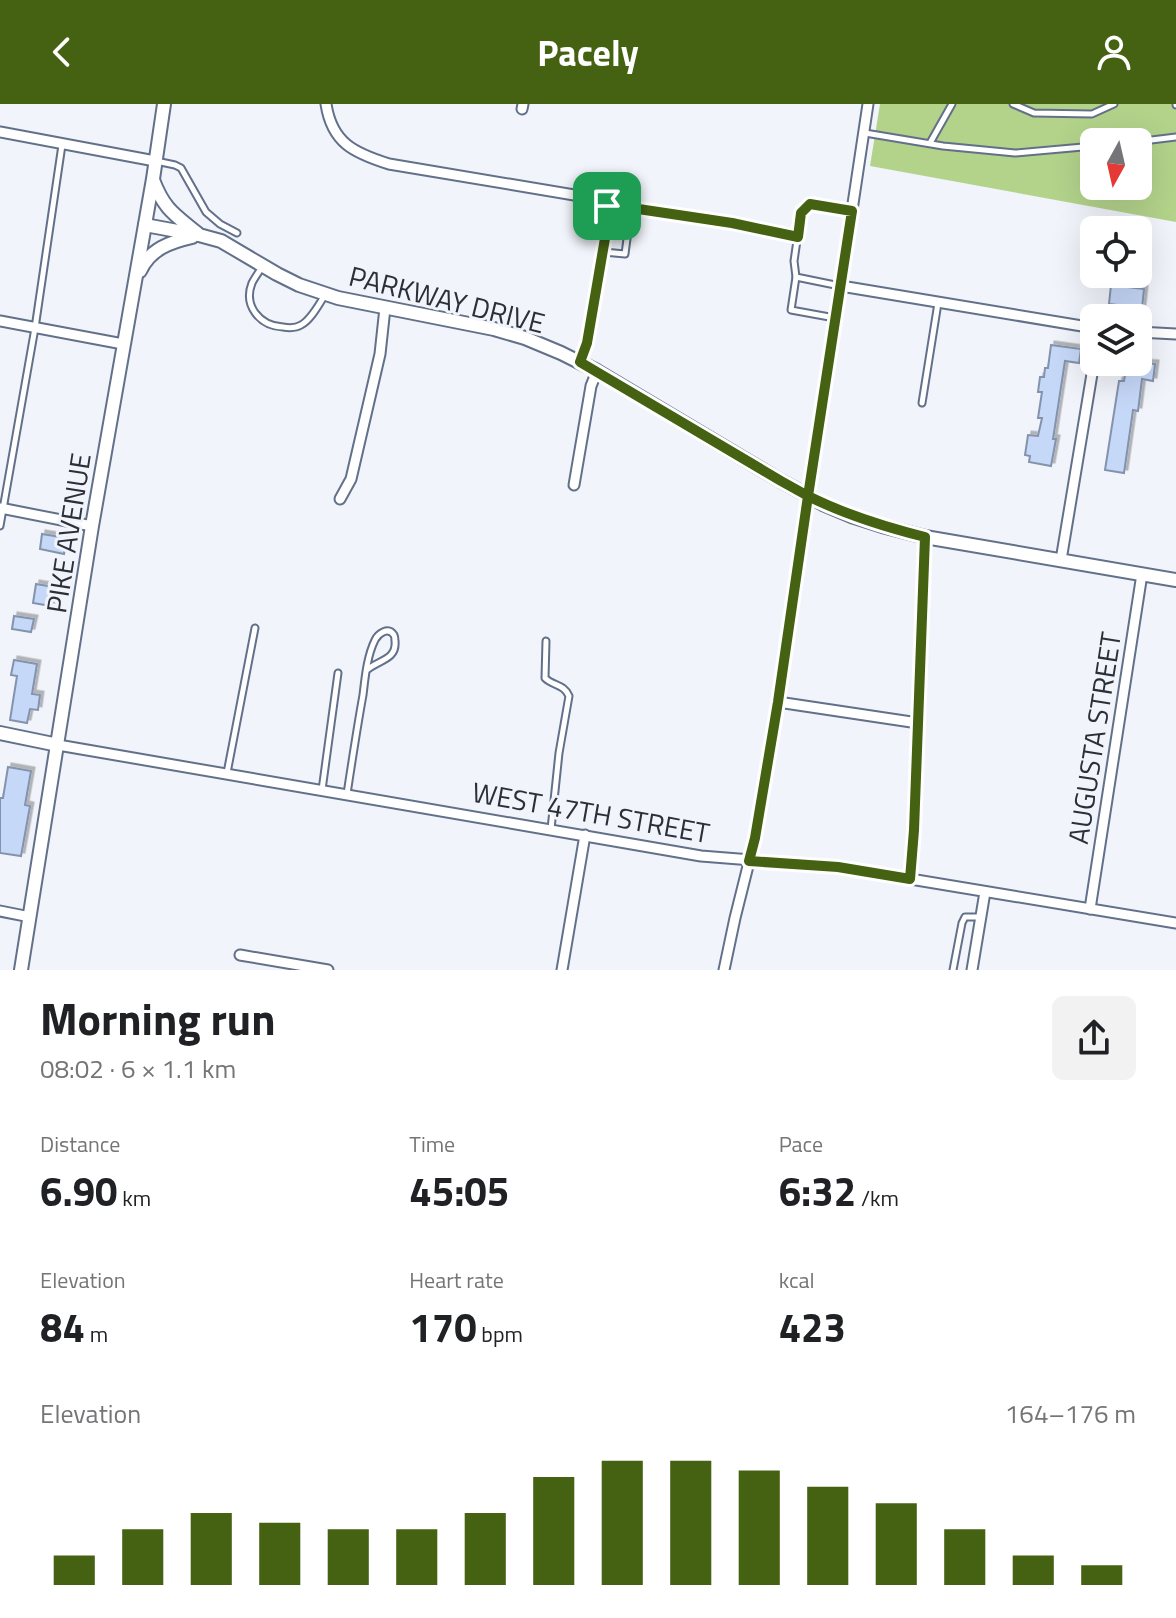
<!DOCTYPE html>
<html lang="en">
<head>
<meta charset="utf-8">
<style>
	body { margin:0; font-family:"Titillium Web",sans-serif; background:#f2f2f2; color:#202124; height:100vh; display:flex; flex-direction:column; font-size:30px; white-space:nowrap }
	* { box-sizing:border-box; margin:0 }
	p { font-size:26px; color:#757577 }
	.icon { flex:none; width:44px; height:44px; fill:none; stroke:currentColor; stroke-width:2; stroke-linecap:round; stroke-linejoin:round }
	.map { position:relative; height:866px; overflow:hidden }
	.panel { display:flex; flex-direction:column; background:#fff; flex:1 }
	.panel>* { flex:none }
	.needle { width:52px; rotate:188deg }
	.buttons { position:absolute; left:1080px; top:24px; display:grid; gap:16px }
	.buttons a { display:grid; place-items:center; width:72px; height:72px; border-radius:12px; background:#fff; box-shadow:0 8px 32px #0002; font-size:40px }
	.pin { position:absolute; display:grid; place-items:center; width:68px; height:68px; color:#fff; margin:-34px; border-radius:16px; box-shadow:0 4px 12px #0006 }
	.round { display:grid; place-items:center; flex:none; width:84px; height:84px; border-radius:12px; background:#f2f2f2 }
	.head { display:flex; align-items:center; justify-content:space-between; height:136px; padding:0 40px }
	h1 { font-size:44px; font-weight:700; line-height:60px }
	.stats { display:grid; grid-template-columns:repeat(3,1fr); gap:12px; height:136px; padding:8px 40px }
	.stats div { display:grid; align-content:center }
	.stats b { font-size:40px; font-weight:700 }
	.stats small { font-size:22px; font-weight:400 }
	.stats p { font-size:22px }
	.chart { height:224px; padding:16px 40px }
	.chart p { display:flex; justify-content:space-between }
	.chart svg { width:100%; height:144px; margin-top:8px; stroke:#456213; stroke-width:6 }
	header { display:flex; justify-content:space-between; align-items:center; height:104px; padding:0 40px; background:#456213; color:#fff; font-size:36px; font-weight:700 }
	.map>svg:first-child { display:block }
	.green { fill:#b3d38b; fill-rule:evenodd }
	.building { fill:#c6d8f8; stroke:#8493ad; stroke-width:2; filter:url(#shadow) }
	.lines { fill:none; stroke-linecap:round; stroke-linejoin:round }
	.service-casing { stroke:#627089; stroke-width:9 }
	.minor-casing { stroke:#627089; stroke-width:13 }
	.tertiary-casing { stroke:#627089; stroke-width:16 }
	.service { stroke:#fff; stroke-width:5 }
	.minor { stroke:#fff; stroke-width:9 }
	.tertiary { stroke:#fff; stroke-width:12 }
	.route-casing { stroke:#fff; stroke-width:16 }
	.route { stroke:#456213; stroke-width:10 }
	.labels { text-anchor:middle; dominant-baseline:central; stroke-width:6; stroke-linejoin:round; paint-order:stroke }
	.street-label { font-size:28px; fill:#2a303a; stroke:#f1f4fa }
</style>
</head>
<body>
<header><svg class="icon" aria-label="back" viewBox="0 0 24 24"><path d="M15 5l-7 7 7 7"/></svg>Pacely<svg class="icon" aria-label="person" viewBox="0 0 24 24"><circle cx="12" cy="8" r="4"/><path d="M4 21q1-7 8-7t8 7"/></svg></header>
<div class="map">
<svg width="1176" height="866" viewBox="0 0 1176 866">
	<defs>
		<filter id="shadow"><feDropShadow dx="3.5" dy="-3.5" stdDeviation="0" flood-color="#0004"/></filter>
	</defs>
	<rect width="100%" height="100%" fill="#f1f4fa"/>
	<path class="green" d="M880 0H1176V118L870 62ZM1094 38H1138V82H1094Z"/>
	<g class="building">
		<path d="M1111 181 1144 185 1142 204 1109 200Z"/>
		<path d="M1051 241 1081 245 1079 259 1065 257 1053 335H1056L1051 362 1029 358 1030 352 1025 351 1028 331 1038 332 1042 314H1038L1042 288H1038L1040 273H1044L1045 264H1048Z"/>
		<path d="M1127 258 1155 260 1153 277 1142 275 1138 307 1133 306 1124 369 1105 366 1119 277H1124Z"/>
		<path d="M42 430 67 434 64 450 40 445Z"/>
		<path d="M36 480 54 483 51 502 33 499Z"/>
		<path d="M14 512 34 515 31 528 12 525Z"/>
		<path d="M14 556 37 560 32 590 40 591 38 606 30 605 27 619 10 616 17 572 11 571Z"/>
		<path d="M8 663 31 667 25 701 30 702 21 752 0 749V694H3Z"/>
	</g>
	<g class="lines">
		<g class="service-casing">
			<g id="service">
				<path d="M1013 0 1034 9 1092 10 1114 0"/>
				<path d="M1176 0V1"/>
				<path d="M865 29 943 42 1015 49 1094 42"/>
				<path d="M1135 38 1176 33"/>
				<path d="M930 39 952 0"/>
				<path d="M156 57 175 61 181 64 206 108 220 120 237 129"/>
				<path d="M608 102 625 103 732 119 798 133"/>
				<path d="M604 148 625 150 631 104"/>
				<path d="M262 163C259 168 255 173 252 179 243 202 260 222 283 223 289 224 296 224 301 221 311 216 319 200 325 191"/>
				<path d="M796 173 791 206 835 214"/>
				<path d="M840 182 796 173 794 157 801 109 810 100 852 107"/>
				<path d="M922 299 938 199"/>
				<path d="M0 422 35 224 62 41"/>
				<path d="M546 537 545 574C553 582 564 580 569 592L559 649 551 725"/>
				<path d="M227 669 255 524"/>
				<path d="M322 686 338 569"/>
				<path d="M347 690C352 657 357 624 363 591 365 574 367 552 375 536 378 530 388 522 394 531 395 533 395 535 395 537 397 556 378 556 367 566"/>
				<path d="M953 866 962 819 965 813H980"/>
			</g>
		</g>
		<g class="minor-casing">
			<g id="minor">
				<path d="M326 0C332 39 354 49 389 60L598 95 607 102 609 111 587 239 580 258"/>
				<path d="M522 5 523 0"/>
				<path d="M0 28 155 57"/>
				<path d="M841 182 1094 224"/>
				<path d="M0 217 123 240"/>
				<path d="M1138 228 1176 230"/>
				<path d="M574 381 591 282 597 267"/>
				<path d="M340 395 351 375 380 250 385 204"/>
				<path d="M0 404 92 422"/>
				<path d="M1061 456 1094 258"/>
				<path d="M778 598 918 619"/>
				<path d="M58 641 701 752 838 763 1176 819"/>
				<path d="M910 775 914 726 925 433"/>
				<path d="M1090 805 1142 470"/>
				<path d="M0 807 30 813"/>
				<path d="M240 851 328 866"/>
				<path d="M562 866 585 731"/>
				<path d="M724 866 735 814 755 734 778 598 868 0"/>
				<path d="M972 866 985 788"/>
			</g>
		</g>
		<g class="tertiary-casing">
			<g id="tertiary">
				<path d="M153 76C164 105 174 110 197 129"/>
				<path d="M145 121 199 131 221 137 277 170 299 181 338 194 494 225 525 234 561 249 597 267 781 377 823 400 854 413 882 422 925 433 1176 476"/>
				<path d="M140 167C150 145 170 138 192 133"/>
				<path d="M0 629 58 641"/>
				<path d="M21 866 92 422 153 75 164 0"/>
			</g>
		</g>
		<use href="#service" class="service"/>
		<use href="#minor" class="minor"/>
		<use href="#tertiary" class="tertiary"/>
	</g>
	<g class="lines">
		<g class="route-casing">
			<path id="route" d="M607 102 609 111 587 239 580 258 781 377 808 392 778 598 755 734 749 757 838 763 910 775 914 726 925 433C885 423 846 411 808 392L852 107 810 100 801 109 798 133 732 119 625 103 607 102"/>
		</g>
		<use href="#route" class="route"/>
	</g>
	<g class="labels">
		<g class="street-label">
			<text transform="translate(447 195) rotate(14)">PARKWAY DRIVE</text>
			<text transform="translate(68 429) rotate(-81)">PIKE AVENUE</text>
			<text transform="translate(1094 634) rotate(-81)">AUGUSTA STREET</text>
			<text transform="translate(591 708) rotate(10)">WEST 47TH STREET</text>
		</g>
	</g>
</svg>
<div class="buttons">
<a><svg class="needle" viewBox="-14 -14 28 28"><path d="M0-13l5 13h-10z" fill="#e53935"/><path d="M0 13l5-13h-10z" fill="#757577"/></svg></a>
<a><svg class="icon" aria-label="locate" viewBox="0 0 24 24"><circle cx="12" cy="12" r="6"/><path d="M12 2v4M12 18v4M2 12h4M18 12h4"/></svg></a>
<a><svg class="icon" aria-label="layers" viewBox="0 0 24 24"><path d="M12 4l9 5-9 5-9-5zM3 14l9 5 9-5"/></svg></a>
</div>
<div class="pin" style="left:607px;top:102px;background:#1e9e55"><svg class="icon" aria-label="arrive" viewBox="0 0 24 24"><path d="M6 21V4h12l-3 4 3 4H6"/></svg></div>
</div>
<section class="panel">
<div class="head"><div><h1>Morning run</h1><p>08:02 · 6 × 1.1 km</p></div><a class="round"><svg class="icon" aria-label="share" viewBox="0 0 24 24"><path d="M12 15V3M7 8l5-5 5 5M5 13v7h14v-7"/></svg></a></div>
<div class="stats">
<div><p>Distance</p><b>6.90<small> km</small></b></div>
<div><p>Time</p><b>45:05</b></div>
<div><p>Pace</p><b>6:32<small> /km</small></b></div>
</div>
<div class="stats">
<div><p>Elevation</p><b>84<small> m</small></b></div>
<div><p>Heart rate</p><b>170<small> bpm</small></b></div>
<div><p>kcal</p><b>423</b></div>
</div>
<div class="chart"><p><span>Elevation</span>164–176 m</p>
<svg viewBox="0 0 160 44" preserveAspectRatio="none"><path d="M5 44V35M15 44V27M25 44V22M35 44V25M45 44V27M55 44V27M65 44V22M75 44V11M85 44V6M95 44V6M105 44V9M115 44V14M125 44V19M135 44V27M145 44V35M155 44V38"/></svg>
</div>
</section>
</body>
</html>
